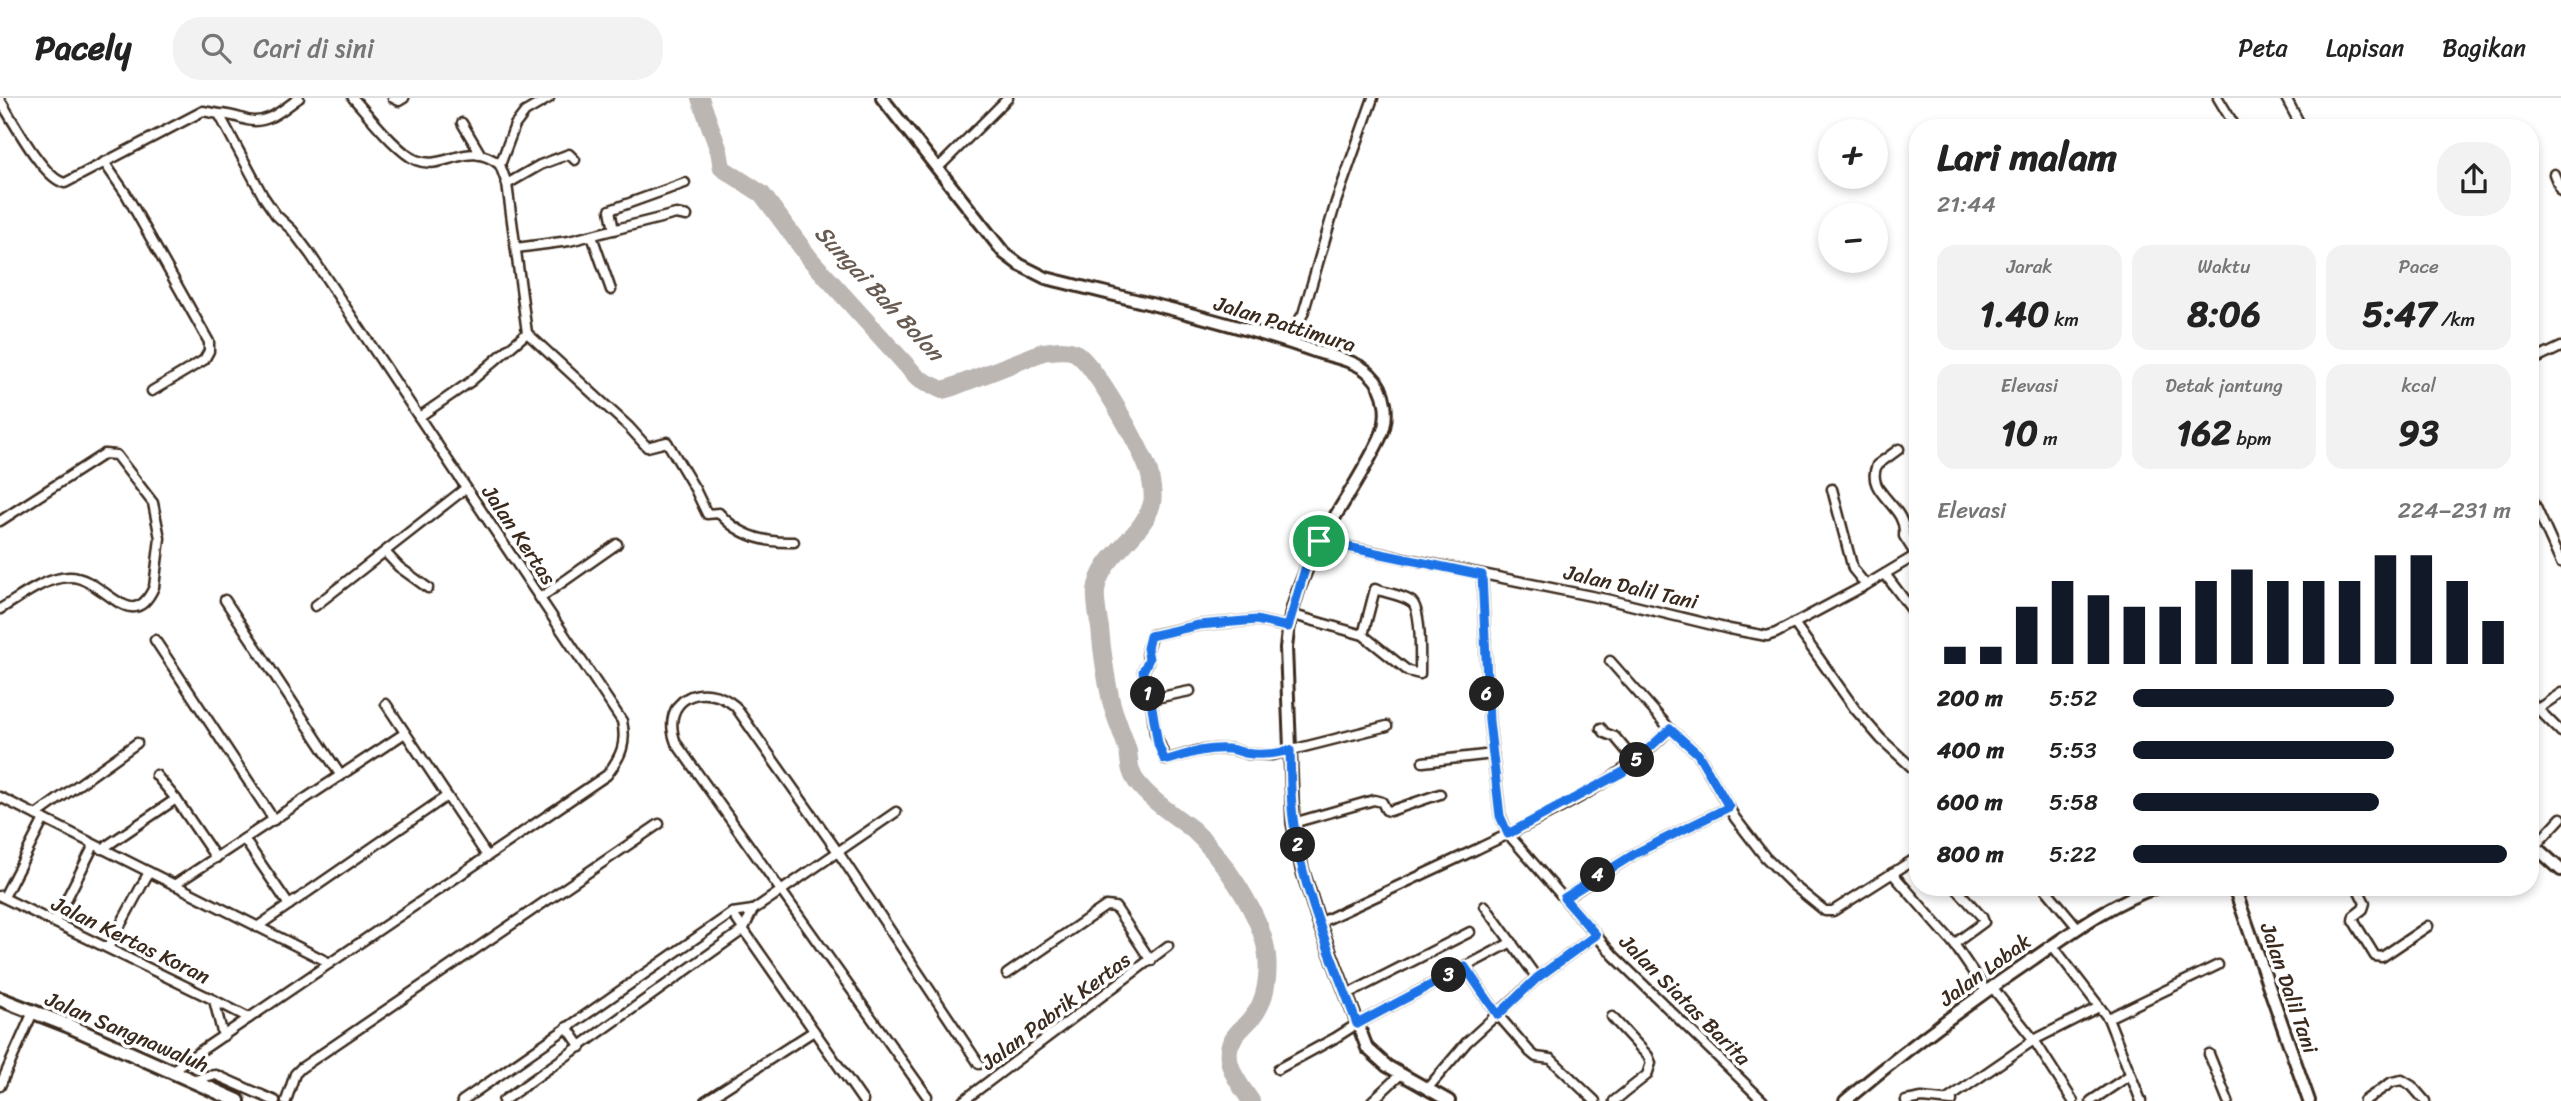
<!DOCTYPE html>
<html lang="id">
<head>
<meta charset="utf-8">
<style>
	body { margin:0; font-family:Sriracha,sans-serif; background:#f2f2f2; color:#222; height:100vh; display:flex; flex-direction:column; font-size:26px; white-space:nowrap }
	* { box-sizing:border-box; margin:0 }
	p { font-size:23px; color:#767676 }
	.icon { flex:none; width:38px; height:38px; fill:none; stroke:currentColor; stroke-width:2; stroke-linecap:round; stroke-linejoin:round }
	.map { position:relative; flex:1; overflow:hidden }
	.side { position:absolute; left:1909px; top:21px; width:630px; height:777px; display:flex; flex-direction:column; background:#fff; border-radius:28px; box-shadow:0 4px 10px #0003 }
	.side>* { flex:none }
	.controls { position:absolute; left:1818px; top:21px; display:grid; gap:14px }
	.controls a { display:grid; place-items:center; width:70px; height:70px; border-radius:50%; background:#fff; box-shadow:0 4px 10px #0003; font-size:35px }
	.pin { position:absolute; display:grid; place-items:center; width:60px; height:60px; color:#fff; margin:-30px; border:4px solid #fff; border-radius:50%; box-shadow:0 2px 7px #0007 }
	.km { position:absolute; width:35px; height:35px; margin:-18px; border-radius:50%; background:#222; color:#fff; font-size:19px; line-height:35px; text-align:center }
	.round { display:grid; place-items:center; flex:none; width:74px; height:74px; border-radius:28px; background:#f2f2f2 }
	.head { display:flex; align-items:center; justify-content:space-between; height:119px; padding:0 28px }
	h1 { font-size:38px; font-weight:800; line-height:52px }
	.stats { display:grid; grid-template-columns:repeat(3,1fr); gap:10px; height:119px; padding:7px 28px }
	.stats div { display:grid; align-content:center; border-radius:18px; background:#f2f2f2; text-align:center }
	.stats b { font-size:35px; font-weight:800 }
	.stats small { font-size:19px; font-weight:400 }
	.stats p { font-size:19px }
	.chart { height:196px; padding:14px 28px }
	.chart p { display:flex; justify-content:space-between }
	.chart svg { width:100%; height:126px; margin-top:7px; stroke:#111827; stroke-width:6 }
	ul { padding:0 28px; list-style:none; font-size:23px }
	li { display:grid; grid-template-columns:112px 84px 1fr; align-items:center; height:52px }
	li i { height:18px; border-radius:9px; background:#111827 }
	header { display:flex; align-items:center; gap:42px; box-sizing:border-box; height:98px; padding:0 35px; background:#fff; border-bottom:2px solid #e0e0e0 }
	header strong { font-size:33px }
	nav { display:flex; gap:38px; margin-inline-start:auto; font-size:24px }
	.search { width:490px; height:63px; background:#f2f2f2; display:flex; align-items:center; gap:18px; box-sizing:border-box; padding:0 24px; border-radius:28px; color:#767676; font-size:26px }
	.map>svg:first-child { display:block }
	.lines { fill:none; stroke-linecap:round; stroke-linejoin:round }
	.river { stroke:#bcb6b3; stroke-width:18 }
	.street-casing { stroke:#3b2a1e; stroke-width:13 }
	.secondary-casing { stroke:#3b2a1e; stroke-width:16 }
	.primary-casing { stroke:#3b2a1e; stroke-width:18 }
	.street { stroke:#fff; stroke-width:8 }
	.secondary { stroke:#fff; stroke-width:10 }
	.primary { stroke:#fff; stroke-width:12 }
	.route-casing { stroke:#fff; stroke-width:14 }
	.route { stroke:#1a73e8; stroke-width:9 }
	.labels { text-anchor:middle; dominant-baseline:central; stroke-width:7; stroke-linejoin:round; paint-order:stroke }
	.street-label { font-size:21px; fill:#3b2a1e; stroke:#fff }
	.water-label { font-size:23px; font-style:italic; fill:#685b52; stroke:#fff }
</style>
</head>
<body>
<header>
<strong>Pacely</strong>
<div class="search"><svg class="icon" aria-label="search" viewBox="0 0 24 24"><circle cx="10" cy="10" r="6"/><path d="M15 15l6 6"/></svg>Cari di sini</div>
<nav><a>Peta</a><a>Lapisan</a><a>Bagikan</a></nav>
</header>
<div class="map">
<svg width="2561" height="1003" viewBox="0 0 2561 1003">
	<rect width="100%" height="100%" fill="#fff"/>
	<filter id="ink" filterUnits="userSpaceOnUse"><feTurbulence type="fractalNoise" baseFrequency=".0143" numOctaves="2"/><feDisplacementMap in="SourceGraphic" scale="14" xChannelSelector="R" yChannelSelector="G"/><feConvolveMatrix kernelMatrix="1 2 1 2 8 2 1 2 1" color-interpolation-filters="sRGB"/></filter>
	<g filter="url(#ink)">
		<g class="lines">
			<path class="river" d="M700 0 719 53 722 70 762 96 811 162 918 280 942 292 950 290 1043 254C1053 253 1064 250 1074 254 1094 264 1142 351 1149 374 1151 381 1154 398 1152 405 1143 440 1100 457 1096 493 1095 505 1098 518 1100 530 1102 554 1106 580 1111 603 1115 620 1123 636 1128 653 1130 665 1129 673 1136 683 1151 703 1173 716 1192 731 1220 756 1256 810 1265 846 1270 866 1268 895 1257 913 1250 925 1231 936 1229 951 1226 970 1241 988 1251 1003"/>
			<g class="street-casing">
				<g id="street">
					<path d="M353 0C368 16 397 54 416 62 445 74 468 40 500 67L507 86 527 235 470 284 419 319"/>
					<path d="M393 0 399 3 404 0"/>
					<path d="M2218 0 2236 30"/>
					<path d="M2286 0 2302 30"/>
					<path d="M0 2C12 21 44 82 65 85L203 13 219 16 263 98 276 117 292 132 310 156 622 623C627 646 621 658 607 677L171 973"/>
					<path d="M219 16C229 16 237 19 247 22 268 27 283 11 299 0"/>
					<path d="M462 25 481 57"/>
					<path d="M104 64 126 96 209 244V253L204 262 152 293"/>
					<path d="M500 67 515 27 525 14 549 0"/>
					<path d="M937 71 1008 0"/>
					<path d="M2554 76 2561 93"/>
					<path d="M507 86 540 67 569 56 575 62"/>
					<path d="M614 132 610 112 685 85"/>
					<path d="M592 138 611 192"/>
					<path d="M516 150 569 143 676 116 687 118"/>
					<path d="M527 235 629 329 647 349 667 344 695 391 707 416 719 415C738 437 765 445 794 444"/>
					<path d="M1285 243 1303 216 1336 104 1373 0"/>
					<path d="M2530 264 2561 249"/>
					<path d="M1899 351 1877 367C1864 396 1908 407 1904 438L1916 457"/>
					<path d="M1832 391 1853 471 1866 487"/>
					<path d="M2530 396 2561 465"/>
					<path d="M0 423 104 356 116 357 153 405 160 440 154 489C131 540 104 478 69 479 44 480 21 499 0 511"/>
					<path d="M1319 443 1606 501 1729 531 1767 538 1776 535 1866 487 1918 456"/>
					<path d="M385 454 399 469 428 490"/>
					<path d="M1885 476 1918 520"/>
					<path d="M1482 477 1489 623 1500 717 1508 736 1614 858 1763 1003"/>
					<path d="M540 500 617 446"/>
					<path d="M225 502 341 678"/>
					<path d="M315 508 466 390"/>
					<path d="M1290 516 1363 537 1408 573 1420 576C1420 562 1422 513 1412 504 1403 497 1386 495 1375 491L1363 537"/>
					<path d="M1794 525 1855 611 1881 641 1918 675"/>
					<path d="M155 542 274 722"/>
					<path d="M1610 563 1670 631"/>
					<path d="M1190 593 1151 601 1155 635 1166 662 1197 653 1215 651H1231L1248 656 1272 657 1387 628"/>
					<path d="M1151 601 1143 573 1148 564 1147 550 1152 537 1199 527 1256 522 1288 529"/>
					<path d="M2530 603 2561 634"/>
					<path d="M386 606 487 758"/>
					<path d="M2539 610 2561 595"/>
					<path d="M1601 630 1605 635 1615 639 1635 663"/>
					<path d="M1423 664 1493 656"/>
					<path d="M156 677 176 701 216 760"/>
					<path d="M0 699 330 865"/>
					<path d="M36 717 137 645"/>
					<path d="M1293 725 1374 702 1382 704 1386 712 1390 713 1440 696"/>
					<path d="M244 741 289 807"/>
					<path d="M2535 748 2561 720"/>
					<path d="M102 751 176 701"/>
					<path d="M1892 775 1954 846 1986 893"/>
					<path d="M174 787 405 635"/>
					<path d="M2044 789 2078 830"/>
					<path d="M2357 789 2365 805 2363 811 2354 818 2353 822 2375 858 2382 859 2428 828"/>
					<path d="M0 798 214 902 223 938"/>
					<path d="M4 799 44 721"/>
					<path d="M1565 800 1636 755 1729 709"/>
					<path d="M1485 808 1537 880"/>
					<path d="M732 815 863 1003"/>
					<path d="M55 824 94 747"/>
					<path d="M1319 825C1371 801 1423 776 1475 752 1544 719 1617 687 1670 631L1698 656 1735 720 1765 759 1793 787 1825 813H1833L1918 759"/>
					<path d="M257 829 447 698"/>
					<path d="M1954 846 1984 824 1982 819 1955 789"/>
					<path d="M2052 847 2108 920 2141 1003"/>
					<path d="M108 850 149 774"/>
					<path d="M1465 869 1498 917 1530 954 1536 959 1551 961 1595 1003"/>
					<path d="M1007 876 1106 808 1115 809 1118 813 1151 863"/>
					<path d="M1992 889 2034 942 2073 1003"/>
					<path d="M1346 897 1470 834"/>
					<path d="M214 902 249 920"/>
					<path d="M1612 919 1648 958 1651 965 1647 977 1614 1003"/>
					<path d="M2108 920 2218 867"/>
					<path d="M567 929 581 949"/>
					<path d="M2209 956 2228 1003"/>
					<path d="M1278 971 1335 940 1357 926 1512 844"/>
					<path d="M194 983 207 978 216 977 275 1003"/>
					<path d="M0 988 33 914"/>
					<path d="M1427 991 1467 944 1537 880 1596 837"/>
					<path d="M927 998 676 645C659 601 703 581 735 608L838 754 979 966"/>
					<path d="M1948 1001 2034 942 2099 909"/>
					<path d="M286 1003 295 976 301 970 659 726"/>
					<path d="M462 1003 732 815 753 812 896 714"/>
					<path d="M503 1003 743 832 753 812"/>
					<path d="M705 1003 814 933"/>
					<path d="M963 1003 1168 848"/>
					<path d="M1372 1003 1401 976"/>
					<path d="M1906 1003 1922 1000 1952 1003"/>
					<path d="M2091 1003 2130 977"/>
					<path d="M2364 1003 2392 984 2402 982 2412 988 2425 1003"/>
				</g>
			</g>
			<g class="secondary-casing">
				<g id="secondary">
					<path d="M882 0 1004 155 1020 167 1046 180C1137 203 1229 223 1317 254 1334 259 1357 263 1370 276 1387 292 1390 320 1380 340 1344 415 1293 463 1286 550L1293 725 1302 771 1319 825 1367 950 1387 968 1449 1003"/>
					<path d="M2530 744 2561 772"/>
					<path d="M2234 789 2309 1003"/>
					<path d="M1845 1003C1905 952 1968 905 2033 861 2072 834 2112 804 2158 789"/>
				</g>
			</g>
			<g class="primary-casing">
				<path id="primary" d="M0 901 67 927 238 1003"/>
			</g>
			<use href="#street" class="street"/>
			<use href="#secondary" class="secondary"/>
			<use href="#primary" class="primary"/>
		</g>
	</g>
	<g class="lines" filter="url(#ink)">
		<g class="route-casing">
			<path id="route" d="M1319 443 1482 477 1489 623 1500 718 1508 736 1623 674 1670 631 1698 656 1729 709 1636 755 1564 800 1596 837 1537 880 1498 917 1465 869 1357 926C1333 861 1303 796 1294 727 1290 703 1291 677 1290 652 1275 656 1261 658 1245 655 1240 654 1235 651 1229 651 1207 649 1188 656 1168 662L1164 661 1158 646 1151 603 1144 582 1143 573 1149 561 1147 550 1150 538 1199 527 1256 522 1288 529 1305 471Z"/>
		</g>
		<use href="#route" class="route"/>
	</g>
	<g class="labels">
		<g class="street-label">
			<text transform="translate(1285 226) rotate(17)">Jalan Pattimura</text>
			<text transform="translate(519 437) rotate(56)">Jalan Kertas</text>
			<text transform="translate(1631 489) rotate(13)">Jalan Dalil Tani</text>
			<text transform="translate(131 842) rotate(26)">Jalan Kertas Koran</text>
			<text transform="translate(1985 872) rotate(-36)">Jalan Lobak</text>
			<text transform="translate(2289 890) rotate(71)">Jalan Dalil Tani</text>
			<text transform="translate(1685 902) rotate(45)">Jalan Siatas Barita</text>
			<text transform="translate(1056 913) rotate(-37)">Jalan Pabrik Kertas</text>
			<text transform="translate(127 934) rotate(23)">Jalan Sangnawaluh</text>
		</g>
		<g class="water-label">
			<text transform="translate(879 195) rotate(47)">Sungai Bah Bolon</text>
		</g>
	</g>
</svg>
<div class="controls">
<a>+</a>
<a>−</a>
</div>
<div class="pin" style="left:1319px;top:443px;background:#1e9e55"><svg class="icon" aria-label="arrive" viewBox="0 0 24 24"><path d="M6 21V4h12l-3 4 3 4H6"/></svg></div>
<b class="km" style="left:1148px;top:596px">1</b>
<b class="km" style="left:1298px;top:747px">2</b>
<b class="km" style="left:1449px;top:877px">3</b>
<b class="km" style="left:1598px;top:777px">4</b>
<b class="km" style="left:1637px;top:662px">5</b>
<b class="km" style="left:1487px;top:596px">6</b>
<section class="side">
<div class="head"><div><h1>Lari malam</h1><p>21:44</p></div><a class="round"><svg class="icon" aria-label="share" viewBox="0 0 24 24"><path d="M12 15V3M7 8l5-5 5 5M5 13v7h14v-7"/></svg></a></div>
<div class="stats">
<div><p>Jarak</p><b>1.40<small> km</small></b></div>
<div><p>Waktu</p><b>8:06</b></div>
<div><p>Pace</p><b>5:47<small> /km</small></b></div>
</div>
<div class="stats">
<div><p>Elevasi</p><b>10<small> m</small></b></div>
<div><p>Detak jantung</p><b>162<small> bpm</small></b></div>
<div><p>kcal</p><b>93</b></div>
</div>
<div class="chart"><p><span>Elevasi</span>224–231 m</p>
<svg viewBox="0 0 160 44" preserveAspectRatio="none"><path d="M5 44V38M15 44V38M25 44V24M35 44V15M45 44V20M55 44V24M65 44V24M75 44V15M85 44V11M95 44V15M105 44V15M115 44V15M125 44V6M135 44V6M145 44V15M155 44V29"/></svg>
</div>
<ul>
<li><b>200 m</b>5:52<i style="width:69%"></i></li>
<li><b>400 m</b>5:53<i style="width:69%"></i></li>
<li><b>600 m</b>5:58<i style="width:65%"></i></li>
<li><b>800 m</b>5:22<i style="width:99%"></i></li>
</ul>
</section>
</div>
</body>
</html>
